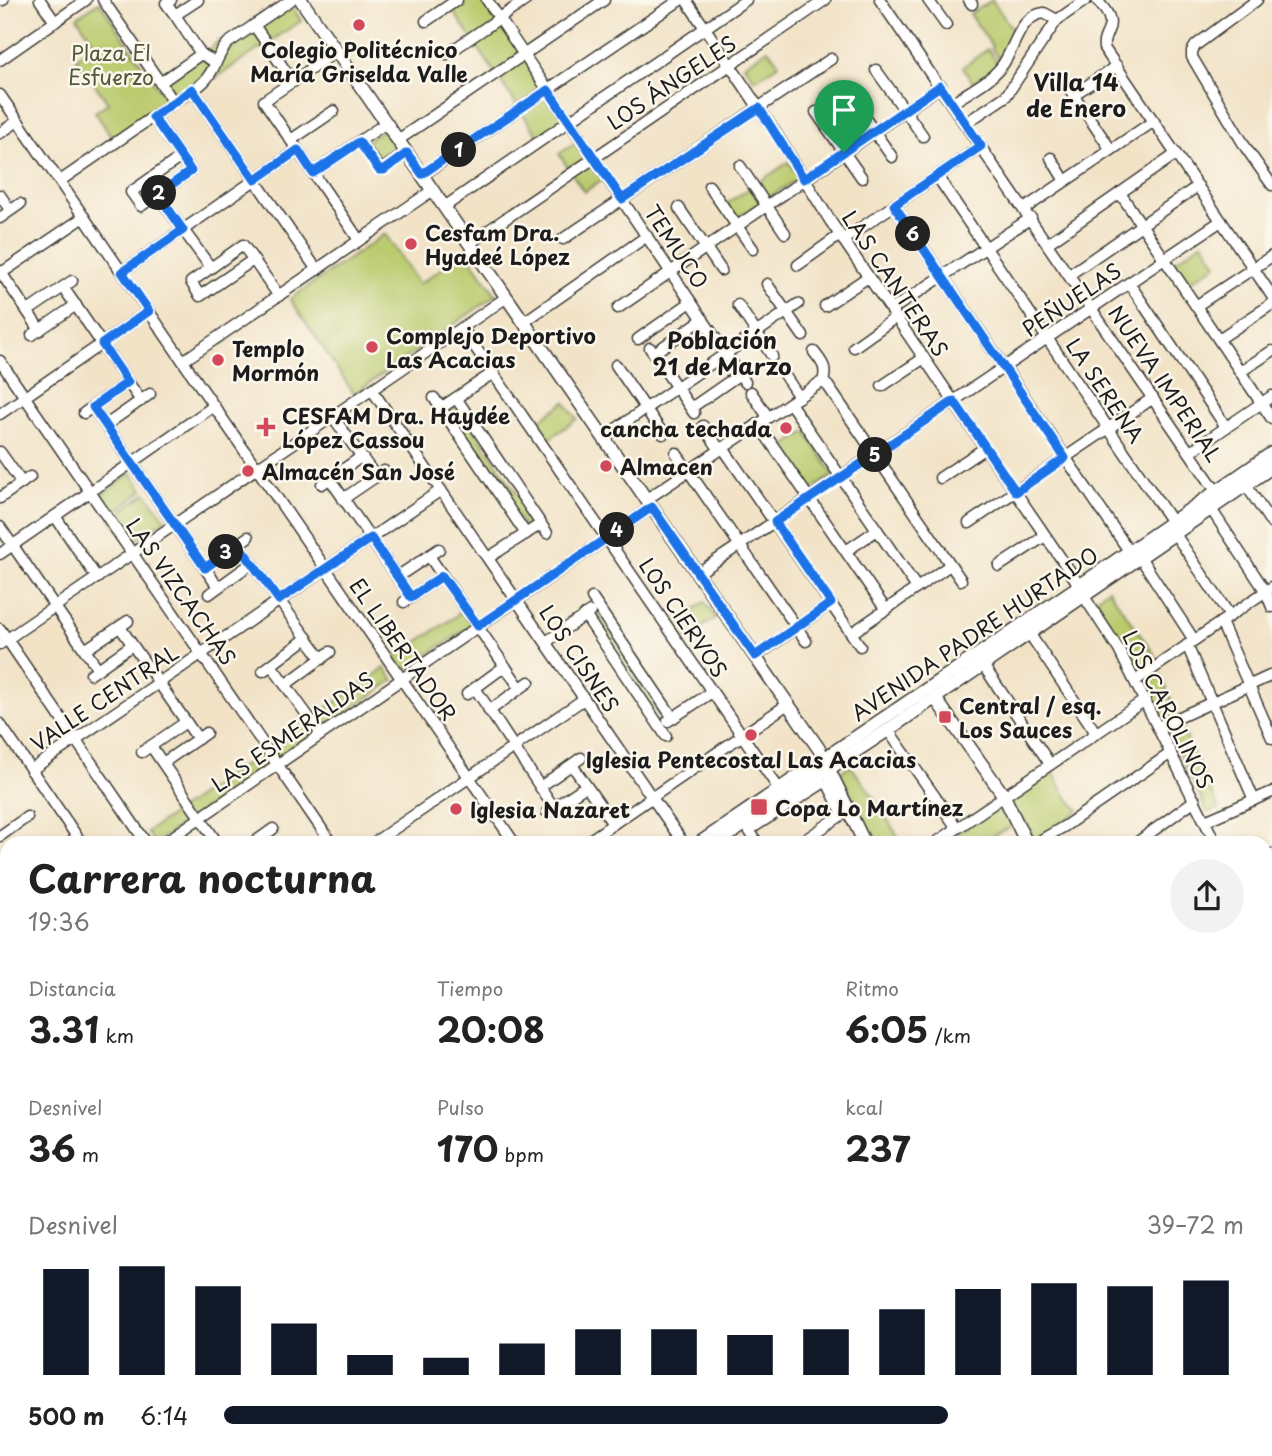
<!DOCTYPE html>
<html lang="es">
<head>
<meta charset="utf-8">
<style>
	body { margin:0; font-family:"Playpen Sans",sans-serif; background:#f2f2f2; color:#222; height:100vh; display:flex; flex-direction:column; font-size:26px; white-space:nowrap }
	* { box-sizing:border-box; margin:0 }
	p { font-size:23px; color:#767676 }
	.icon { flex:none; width:38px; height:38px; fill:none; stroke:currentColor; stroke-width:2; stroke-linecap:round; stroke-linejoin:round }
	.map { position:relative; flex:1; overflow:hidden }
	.drawer { position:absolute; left:0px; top:836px; width:1272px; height:620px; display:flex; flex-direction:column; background:#fff; border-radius:21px 21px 0 0; box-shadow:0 4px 10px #0003 }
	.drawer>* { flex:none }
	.pin { position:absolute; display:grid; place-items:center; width:60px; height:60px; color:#fff; margin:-72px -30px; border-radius:50% 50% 50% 0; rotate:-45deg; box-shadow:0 0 7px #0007 }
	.pin .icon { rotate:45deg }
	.km { position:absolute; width:35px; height:35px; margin:-18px; border-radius:50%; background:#222; color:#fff; font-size:19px; line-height:35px; text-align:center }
	.round { display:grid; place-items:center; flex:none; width:74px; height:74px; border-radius:37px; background:#f2f2f2 }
	.overview { display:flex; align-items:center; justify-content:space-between; height:119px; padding:0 28px }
	h1 { font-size:38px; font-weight:700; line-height:52px }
	.metrics { display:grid; grid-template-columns:repeat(3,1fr); gap:10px; height:119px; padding:7px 28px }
	.metrics div { display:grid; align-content:center }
	.metrics b { font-size:35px; font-weight:700 }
	.metrics small { font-size:19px; font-weight:400 }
	.metrics p { font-size:19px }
	.chart { height:196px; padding:14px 28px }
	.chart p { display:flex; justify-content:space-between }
	.chart svg { width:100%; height:126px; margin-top:7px; stroke:#111827; stroke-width:6 }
	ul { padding:0 28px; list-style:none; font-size:23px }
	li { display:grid; grid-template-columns:112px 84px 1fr; align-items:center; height:52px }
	li i { height:18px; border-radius:9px; background:#111827 }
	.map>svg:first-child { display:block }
	.green { fill:#baca6d; stroke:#6b7344; stroke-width:2 }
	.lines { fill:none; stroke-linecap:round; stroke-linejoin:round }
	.minor-casing { stroke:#3c3a36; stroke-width:13 }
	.major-casing { stroke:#3c3a36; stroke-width:15 }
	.minor { stroke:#fff; stroke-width:10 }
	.major { stroke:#fff; stroke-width:12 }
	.route-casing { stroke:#fff; stroke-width:14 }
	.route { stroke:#1a73e8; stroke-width:9 }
	.poi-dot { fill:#d1495b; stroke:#fbf7ec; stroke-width:2.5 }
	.labels { text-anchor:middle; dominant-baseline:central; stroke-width:5; stroke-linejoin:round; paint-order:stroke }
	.poi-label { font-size:21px; font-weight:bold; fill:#1c1c1c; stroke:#fbf7ec; text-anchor:start }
	.park-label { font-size:21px; fill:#535938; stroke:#fbf7ec }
	.street-label { font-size:21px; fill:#1c1c1c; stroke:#fbf7ec }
	.neighbourhood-label { font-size:23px; font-weight:bold; fill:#1c1c1c; stroke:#fbf7ec }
</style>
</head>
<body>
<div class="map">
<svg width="1272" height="1456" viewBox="0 0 1272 1456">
	<rect width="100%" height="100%" fill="#fbf7ec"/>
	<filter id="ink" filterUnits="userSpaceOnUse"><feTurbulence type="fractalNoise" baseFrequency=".0143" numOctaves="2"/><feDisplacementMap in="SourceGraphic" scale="14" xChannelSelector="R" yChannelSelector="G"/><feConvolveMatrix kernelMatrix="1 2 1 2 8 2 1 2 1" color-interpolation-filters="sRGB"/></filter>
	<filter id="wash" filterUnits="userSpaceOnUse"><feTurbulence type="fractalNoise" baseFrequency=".00686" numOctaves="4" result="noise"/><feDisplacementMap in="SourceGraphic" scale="28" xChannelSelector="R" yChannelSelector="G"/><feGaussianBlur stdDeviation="1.57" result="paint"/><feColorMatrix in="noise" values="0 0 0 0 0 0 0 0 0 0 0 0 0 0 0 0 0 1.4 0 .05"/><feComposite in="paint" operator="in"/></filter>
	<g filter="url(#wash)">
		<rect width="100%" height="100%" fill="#f2e3c7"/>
		<g class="green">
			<path d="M462 0H483L567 120 540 139 451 8Z"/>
			<path d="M992 0 1015 33 1001 62 991 47 992 46 970 14Z"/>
			<path d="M99 2 168 102 113 139 95 112 108 103 76 58 95 44 77 17Z"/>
			<path d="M291 4 301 21 214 79 212 76 230 46Z"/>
			<path d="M219 40 222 44 205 75 176 96 166 81 201 57Z"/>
			<path d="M768 49 779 64 755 80 744 65Z"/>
			<path d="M988 49 999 65 973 83 963 67Z"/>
			<path d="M382 130 399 154 382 167 364 143Z"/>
			<path d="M578 141 603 179 584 192 559 154Z"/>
			<path d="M789 162 799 178 736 219 726 204Z"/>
			<path d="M385 234 419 284 466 252 496 295 354 394 290 299Z"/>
			<path d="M1203 242 1217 264 1187 284 1172 263Z"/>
			<path d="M565 402 577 419 546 441 534 424Z"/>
			<path d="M458 405 536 522 526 529 446 413Z"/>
			<path d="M806 432 834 475 810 491 782 448Z"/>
			<path d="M131 473 143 490 113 513 100 495Z"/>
			<path d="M146 493 165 519 130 545 111 519Z"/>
			<path d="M1108 589 1157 658 1140 671 1094 600Z"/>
			<path d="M705 602 716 618 684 639 673 624Z"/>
			<path d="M460 611 462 613 464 611 473 625 403 671 394 657 455 617Z"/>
			<path d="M597 611 670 716 663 720H661L590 617Z"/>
			<path d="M385 668 394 680 155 843 147 832Z"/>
			<path d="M1161 675 1177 714 1163 719 1147 684Z"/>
			<path d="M1180 724 1219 809 1208 813 1168 730Z"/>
			<path d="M850 765 870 792 902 843H875L840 773Z"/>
			<path d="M1053 770C1058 785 1067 799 1079 810L1059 825 1060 838 1063 843H1037L1024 820 979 843 941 844Z"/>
		</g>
	</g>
	<g filter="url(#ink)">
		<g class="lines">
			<g class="minor-casing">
				<g id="minor">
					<path d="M2 0H3"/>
					<path d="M40 0 55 22"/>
					<path d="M103 0 173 101"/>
					<path d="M171 0 166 3 175 15 198 0"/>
					<path d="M487 0 745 382"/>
					<path d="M686 0 775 132 831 222 1075 579 1083 595 1119 650 1216 844"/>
					<path d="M880 0 1216 491"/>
					<path d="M928 0 946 25"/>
					<path d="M969 0 972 4"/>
					<path d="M1097 0C1105 10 1114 18 1108 31 1105 38 1103 41 1104 48L1272 296"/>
					<path d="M1257 0 1196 45 1192 51V57L1246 148 1272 185"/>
					<path d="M175 15 201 54 215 62"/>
					<path d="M426 21 457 0"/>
					<path d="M254 25 293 82"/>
					<path d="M337 51 264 101 359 240"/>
					<path d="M447 54 526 0"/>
					<path d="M0 60 86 0"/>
					<path d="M876 70 923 136"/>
					<path d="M160 83 201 54"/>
					<path d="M1069 88 1111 150"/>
					<path d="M192 89 317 270"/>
					<path d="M846 91 892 157"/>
					<path d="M0 95 515 844"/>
					<path d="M1073 95 1117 66"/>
					<path d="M952 103C968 92 989 82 1001 67 1015 50 1018 16 1044 13L1057 20"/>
					<path d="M816 112 862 178"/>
					<path d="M153 117 191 171 141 206 131 192 181 157"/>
					<path d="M966 123 1006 96 1057 20 1086 0"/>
					<path d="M0 133 18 121"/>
					<path d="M291 140 334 111"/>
					<path d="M398 140 604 0"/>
					<path d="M359 142 381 170 407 153"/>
					<path d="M1051 158 1065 181"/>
					<path d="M740 166 785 233"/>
					<path d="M313 173 386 123"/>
					<path d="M422 175 680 0"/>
					<path d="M937 176 1172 522"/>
					<path d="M60 181 170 105 173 101C184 97 200 87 207 78 216 67 218 53 228 43L291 0"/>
					<path d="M709 186 753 249"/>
					<path d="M1120 193 1272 419"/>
					<path d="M157 194 211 268"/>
					<path d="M0 195 10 210"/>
					<path d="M894 205 1129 551"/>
					<path d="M444 207 746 0"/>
					<path d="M679 208 721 270"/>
					<path d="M1024 209 1154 121"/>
					<path d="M0 218 20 204"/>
					<path d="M563 239 831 59"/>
					<path d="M843 240 981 146"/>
					<path d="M470 243 825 0"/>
					<path d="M1048 243 1176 154"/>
					<path d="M253 260 200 296 191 282 243 245 279 296"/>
					<path d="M798 265 840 235"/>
					<path d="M0 271 40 330"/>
					<path d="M122 272 298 150"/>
					<path d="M0 274 84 217"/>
					<path d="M1069 275 1198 186"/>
					<path d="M1129 283 1226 427"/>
					<path d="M767 284 803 336"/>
					<path d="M63 287 141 401"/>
					<path d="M738 305 772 356"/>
					<path d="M825 306 868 277"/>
					<path d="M1196 306 1272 256"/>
					<path d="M618 308 941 86"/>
					<path d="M891 310 1031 218"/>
					<path d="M28 311 72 281"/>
					<path d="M524 322 647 236"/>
					<path d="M462 328 779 789"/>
					<path d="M32 335 76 305"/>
					<path d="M638 339 691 302"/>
					<path d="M1219 339 1272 304"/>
					<path d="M854 347 896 317"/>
					<path d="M650 348 694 413"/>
					<path d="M814 352C823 364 827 367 823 382"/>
					<path d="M654 353 703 319"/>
					<path d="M0 361 332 844"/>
					<path d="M183 361 433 190"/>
					<path d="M616 365 663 434"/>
					<path d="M781 370 799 397"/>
					<path d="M1240 372 1272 351"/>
					<path d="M823 382 828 386 961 580"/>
					<path d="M882 386 924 358"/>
					<path d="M372 390 684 844"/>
					<path d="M751 392 768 417"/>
					<path d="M434 398 526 534"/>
					<path d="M456 398 547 533"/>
					<path d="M790 403 917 588"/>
					<path d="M93 407 218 587"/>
					<path d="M441 408 493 373"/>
					<path d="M691 408 740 374"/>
					<path d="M84 413 128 382"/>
					<path d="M0 414 149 311"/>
					<path d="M333 417 376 477"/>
					<path d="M758 424 886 610"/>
					<path d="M106 425 150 394"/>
					<path d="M703 426 720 450"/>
					<path d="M604 437 798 304"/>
					<path d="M723 448 860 646"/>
					<path d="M0 452 22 483"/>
					<path d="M1190 452 1272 396"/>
					<path d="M676 453 806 641"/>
					<path d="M940 478 985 448"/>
					<path d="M330 479 411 597"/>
					<path d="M322 484 361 457"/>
					<path d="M1246 485 1272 524"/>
					<path d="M0 498 30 477"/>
					<path d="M343 499 384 471"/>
					<path d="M647 499 818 384 823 382"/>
					<path d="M1211 509 1266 592 1272 607"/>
					<path d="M55 516 97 578"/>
					<path d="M969 523 1153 398"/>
					<path d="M0 527 98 669"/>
					<path d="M1175 534 1230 616"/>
					<path d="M238 544 322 659"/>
					<path d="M846 551 877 530"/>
					<path d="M0 554 214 406"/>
					<path d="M429 556 520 688"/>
					<path d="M1140 557 1194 640"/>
					<path d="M488 558 541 524"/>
					<path d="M999 566 1045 536"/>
					<path d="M205 568 248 537"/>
					<path d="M698 573 1221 221"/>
					<path d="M397 577 439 549"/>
					<path d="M209 594 252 563"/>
					<path d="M592 598 673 718"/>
					<path d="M404 602 442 576"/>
					<path d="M585 615 666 736"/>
					<path d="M1221 622 1272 738"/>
					<path d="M120 627 198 739"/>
					<path d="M0 629 147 844"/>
					<path d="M852 633 950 565"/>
					<path d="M1029 633 1096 733"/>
					<path d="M546 642 590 612"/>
					<path d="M0 644 507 297"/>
					<path d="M1187 645 1254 800"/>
					<path d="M85 650 128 621"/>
					<path d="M755 657 831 603"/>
					<path d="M271 665 321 734"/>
					<path d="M983 665 1050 764"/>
					<path d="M263 671 307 638"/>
					<path d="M91 674 132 645"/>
					<path d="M1135 681 1272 587"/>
					<path d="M285 685 330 652"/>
					<path d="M475 688 554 808"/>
					<path d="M467 694 505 666"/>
					<path d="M489 711 529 682"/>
					<path d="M668 721 712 692"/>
					<path d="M0 724 82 844"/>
					<path d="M1158 727 1272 675"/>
					<path d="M888 730 957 828"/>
					<path d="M151 746 218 844"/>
					<path d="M142 752 186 722"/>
					<path d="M163 763 206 733"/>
					<path d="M572 765 613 824"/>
					<path d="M31 770 441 490"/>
					<path d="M540 787 581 758"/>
					<path d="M547 812 586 786"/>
					<path d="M1205 821 1272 792"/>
					<path d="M0 836 27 817"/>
					<path d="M162 844 652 507"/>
					<path d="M252 844 273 829"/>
					<path d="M372 844 584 699"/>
					<path d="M584 844 788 704"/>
					<path d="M758 844 749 830 823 783 828 784 843 814 799 844"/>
					<path d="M934 844 1145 700"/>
					<path d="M1034 844 1065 826 1171 753"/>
					<path d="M1135 844 1195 800"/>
					<path d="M1265 857 1272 854"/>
					<path d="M0 896 7 891"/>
					<path d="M0 917 7 926"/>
					<path d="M1265 918 1272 915"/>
					<path d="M1265 943 1272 956"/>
					<path d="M0 957 7 952"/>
					<path d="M0 1019 7 1029"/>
					<path d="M1265 1062 1272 1058"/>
					<path d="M0 1085 7 1080"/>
					<path d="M1265 1117 1272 1127"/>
					<path d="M0 1145 7 1140"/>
					<path d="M0 1190 7 1200"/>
					<path d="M1265 1233 1272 1229"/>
					<path d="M0 1246 7 1241"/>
					<path d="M1265 1268H1266"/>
					<path d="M1265 1402 1272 1399"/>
					<path d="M66 1449 68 1456"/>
					<path d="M180 1449 181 1456"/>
					<path d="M258 1449 260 1456"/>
					<path d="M342 1449 343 1456"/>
					<path d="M436 1449 439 1456"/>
					<path d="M779 1449 782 1456"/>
					<path d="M897 1449 901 1456"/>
					<path d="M960 1449 964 1456"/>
					<path d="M127 1456 157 1449"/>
					<path d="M501 1456 511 1449"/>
					<path d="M568 1456 579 1449"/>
					<path d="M645 1456 655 1449"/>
					<path d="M874 1456 888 1449"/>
					<path d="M1019 1456 1030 1449"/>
					<path d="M1097 1456 1109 1449"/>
				</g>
			</g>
			<g class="major-casing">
				<g id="major">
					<path d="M301 0 819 749 865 844"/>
					<path d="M935 698 1004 796 1027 844"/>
					<path d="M698 844 1079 586 1272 453"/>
					<path d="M715 844 888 730 1272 467"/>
					<path d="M0 1316 7 1311"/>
					<path d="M0 1327 7 1323"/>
					<path d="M1265 1335 1272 1349"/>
					<path d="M1158 1449 1161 1456"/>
				</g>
			</g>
			<use href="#minor" class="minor"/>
			<use href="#major" class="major"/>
		</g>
	</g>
	<g class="lines" filter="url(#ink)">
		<g class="route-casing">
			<path id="route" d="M940 86 981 146 894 205 1065 458 1016 492 954 401 775 522 831 603 755 656 652 507 478 626 442 576 411 597 371 538 279 600 238 544 205 568 93 407 128 382 102 344 149 311 122 272 183 230 158 194 191 171 153 117C167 107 179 99 192 89L255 180 298 150 313 173 359 142 379 170H384L407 153 422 174 548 90 622 199 759 108 804 179Z"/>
		</g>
		<use href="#route" class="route"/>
	</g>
	<g class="poi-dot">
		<circle cx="359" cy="25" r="7"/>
		<circle cx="411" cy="244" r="7"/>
		<circle cx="372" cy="347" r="7"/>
		<circle cx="218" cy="360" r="7"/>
		<path d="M262.5 416.5h7v7h7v7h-7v7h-7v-7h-7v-7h7z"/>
		<circle cx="786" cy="428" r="7"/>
		<circle cx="606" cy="466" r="7"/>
		<circle cx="248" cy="471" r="7"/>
		<rect x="938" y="710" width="14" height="14" rx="3.5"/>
		<circle cx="751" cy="735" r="7"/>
		<rect x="750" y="798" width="18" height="18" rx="3.5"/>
		<circle cx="456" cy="809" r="7"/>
	</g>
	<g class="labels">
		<g class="poi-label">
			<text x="359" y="49" text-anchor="middle">Colegio Politécnico<tspan x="359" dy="24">María Griselda Valle</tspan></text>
			<text x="425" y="232">Cesfam Dra.<tspan x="425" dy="24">Hyadeé López</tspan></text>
			<text x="386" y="335">Complejo Deportivo<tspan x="386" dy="24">Las Acacias</tspan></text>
			<text x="232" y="348">Templo<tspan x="232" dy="24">Mormón</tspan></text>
			<text x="282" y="415">CESFAM Dra. Haydée<tspan x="282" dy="24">López Cassou</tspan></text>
			<text x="772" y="428" text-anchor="end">cancha techada</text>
			<text x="620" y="466">Almacen</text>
			<text x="262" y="471">Almacén San José</text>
			<text x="959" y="705">Central / esq.<tspan x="959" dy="24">Los Sauces</tspan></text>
			<text x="751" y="759" text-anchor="middle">Iglesia Pentecostal Las Acacias</text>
			<text x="775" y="807">Copa Lo Martínez</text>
			<text x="470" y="809">Iglesia Nazaret</text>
		</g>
		<g class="park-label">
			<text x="111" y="52">Plaza El<tspan x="111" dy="24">Esfuerzo</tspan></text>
		</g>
		<g class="street-label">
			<text transform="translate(671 82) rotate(-34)">LOS ÁNGELES</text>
			<text transform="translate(677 246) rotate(56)">TEMUCO</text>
			<text transform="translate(896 283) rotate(56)">LAS CANTERAS</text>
			<text transform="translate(1071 299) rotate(-34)">PEÑUELAS</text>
			<text transform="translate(1166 383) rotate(56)">NUEVA IMPERIAL</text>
			<text transform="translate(1106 390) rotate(56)">LA SERENA</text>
			<text transform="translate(182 591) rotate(55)">LAS VIZCACHAS</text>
			<text transform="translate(684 617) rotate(56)">LOS CIERVOS</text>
			<text transform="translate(974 633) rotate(-34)">AVENIDA PADRE HURTADO</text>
			<text transform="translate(404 649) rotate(55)">EL LIBERTADOR</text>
			<text transform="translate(580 658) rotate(56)">LOS CISNES</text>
			<text transform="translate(104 697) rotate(-34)">VALLE CENTRAL</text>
			<text transform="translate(1169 709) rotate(63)">LOS CAROLINOS</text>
			<text transform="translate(292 731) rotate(-35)">LAS ESMERALDAS</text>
		</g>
		<g class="neighbourhood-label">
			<text x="1076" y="81">Villa 14<tspan x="1076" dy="26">de Enero</tspan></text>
			<text x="722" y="339">Población<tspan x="722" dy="26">21 de Marzo</tspan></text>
		</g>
	</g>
</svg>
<div class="pin" style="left:844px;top:152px;background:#1e9e55"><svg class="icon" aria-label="arrive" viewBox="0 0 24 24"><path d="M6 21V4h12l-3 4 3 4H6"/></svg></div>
<b class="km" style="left:459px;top:150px">1</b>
<b class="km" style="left:159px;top:193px">2</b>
<b class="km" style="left:226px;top:552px">3</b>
<b class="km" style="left:617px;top:530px">4</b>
<b class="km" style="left:875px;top:455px">5</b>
<b class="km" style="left:913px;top:234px">6</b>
<section class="drawer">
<div class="overview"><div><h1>Carrera nocturna</h1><p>19:36</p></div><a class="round"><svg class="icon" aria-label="share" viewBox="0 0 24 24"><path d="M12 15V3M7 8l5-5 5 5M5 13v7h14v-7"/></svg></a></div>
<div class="metrics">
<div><p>Distancia</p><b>3.31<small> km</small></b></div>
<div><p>Tiempo</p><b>20:08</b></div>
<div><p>Ritmo</p><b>6:05<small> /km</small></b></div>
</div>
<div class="metrics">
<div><p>Desnivel</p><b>36<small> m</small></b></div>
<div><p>Pulso</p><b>170<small> bpm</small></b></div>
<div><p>kcal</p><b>237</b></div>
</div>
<div class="chart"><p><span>Desnivel</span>39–72 m</p>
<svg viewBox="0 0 160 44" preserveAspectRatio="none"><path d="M5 44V7M15 44V6M25 44V13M35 44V26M45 44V37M55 44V38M65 44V33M75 44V28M85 44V28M95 44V30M105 44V28M115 44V21M125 44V14M135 44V12M145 44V13M155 44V11"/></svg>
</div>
<ul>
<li><b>500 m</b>6:14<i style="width:71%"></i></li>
</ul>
</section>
</div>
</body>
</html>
